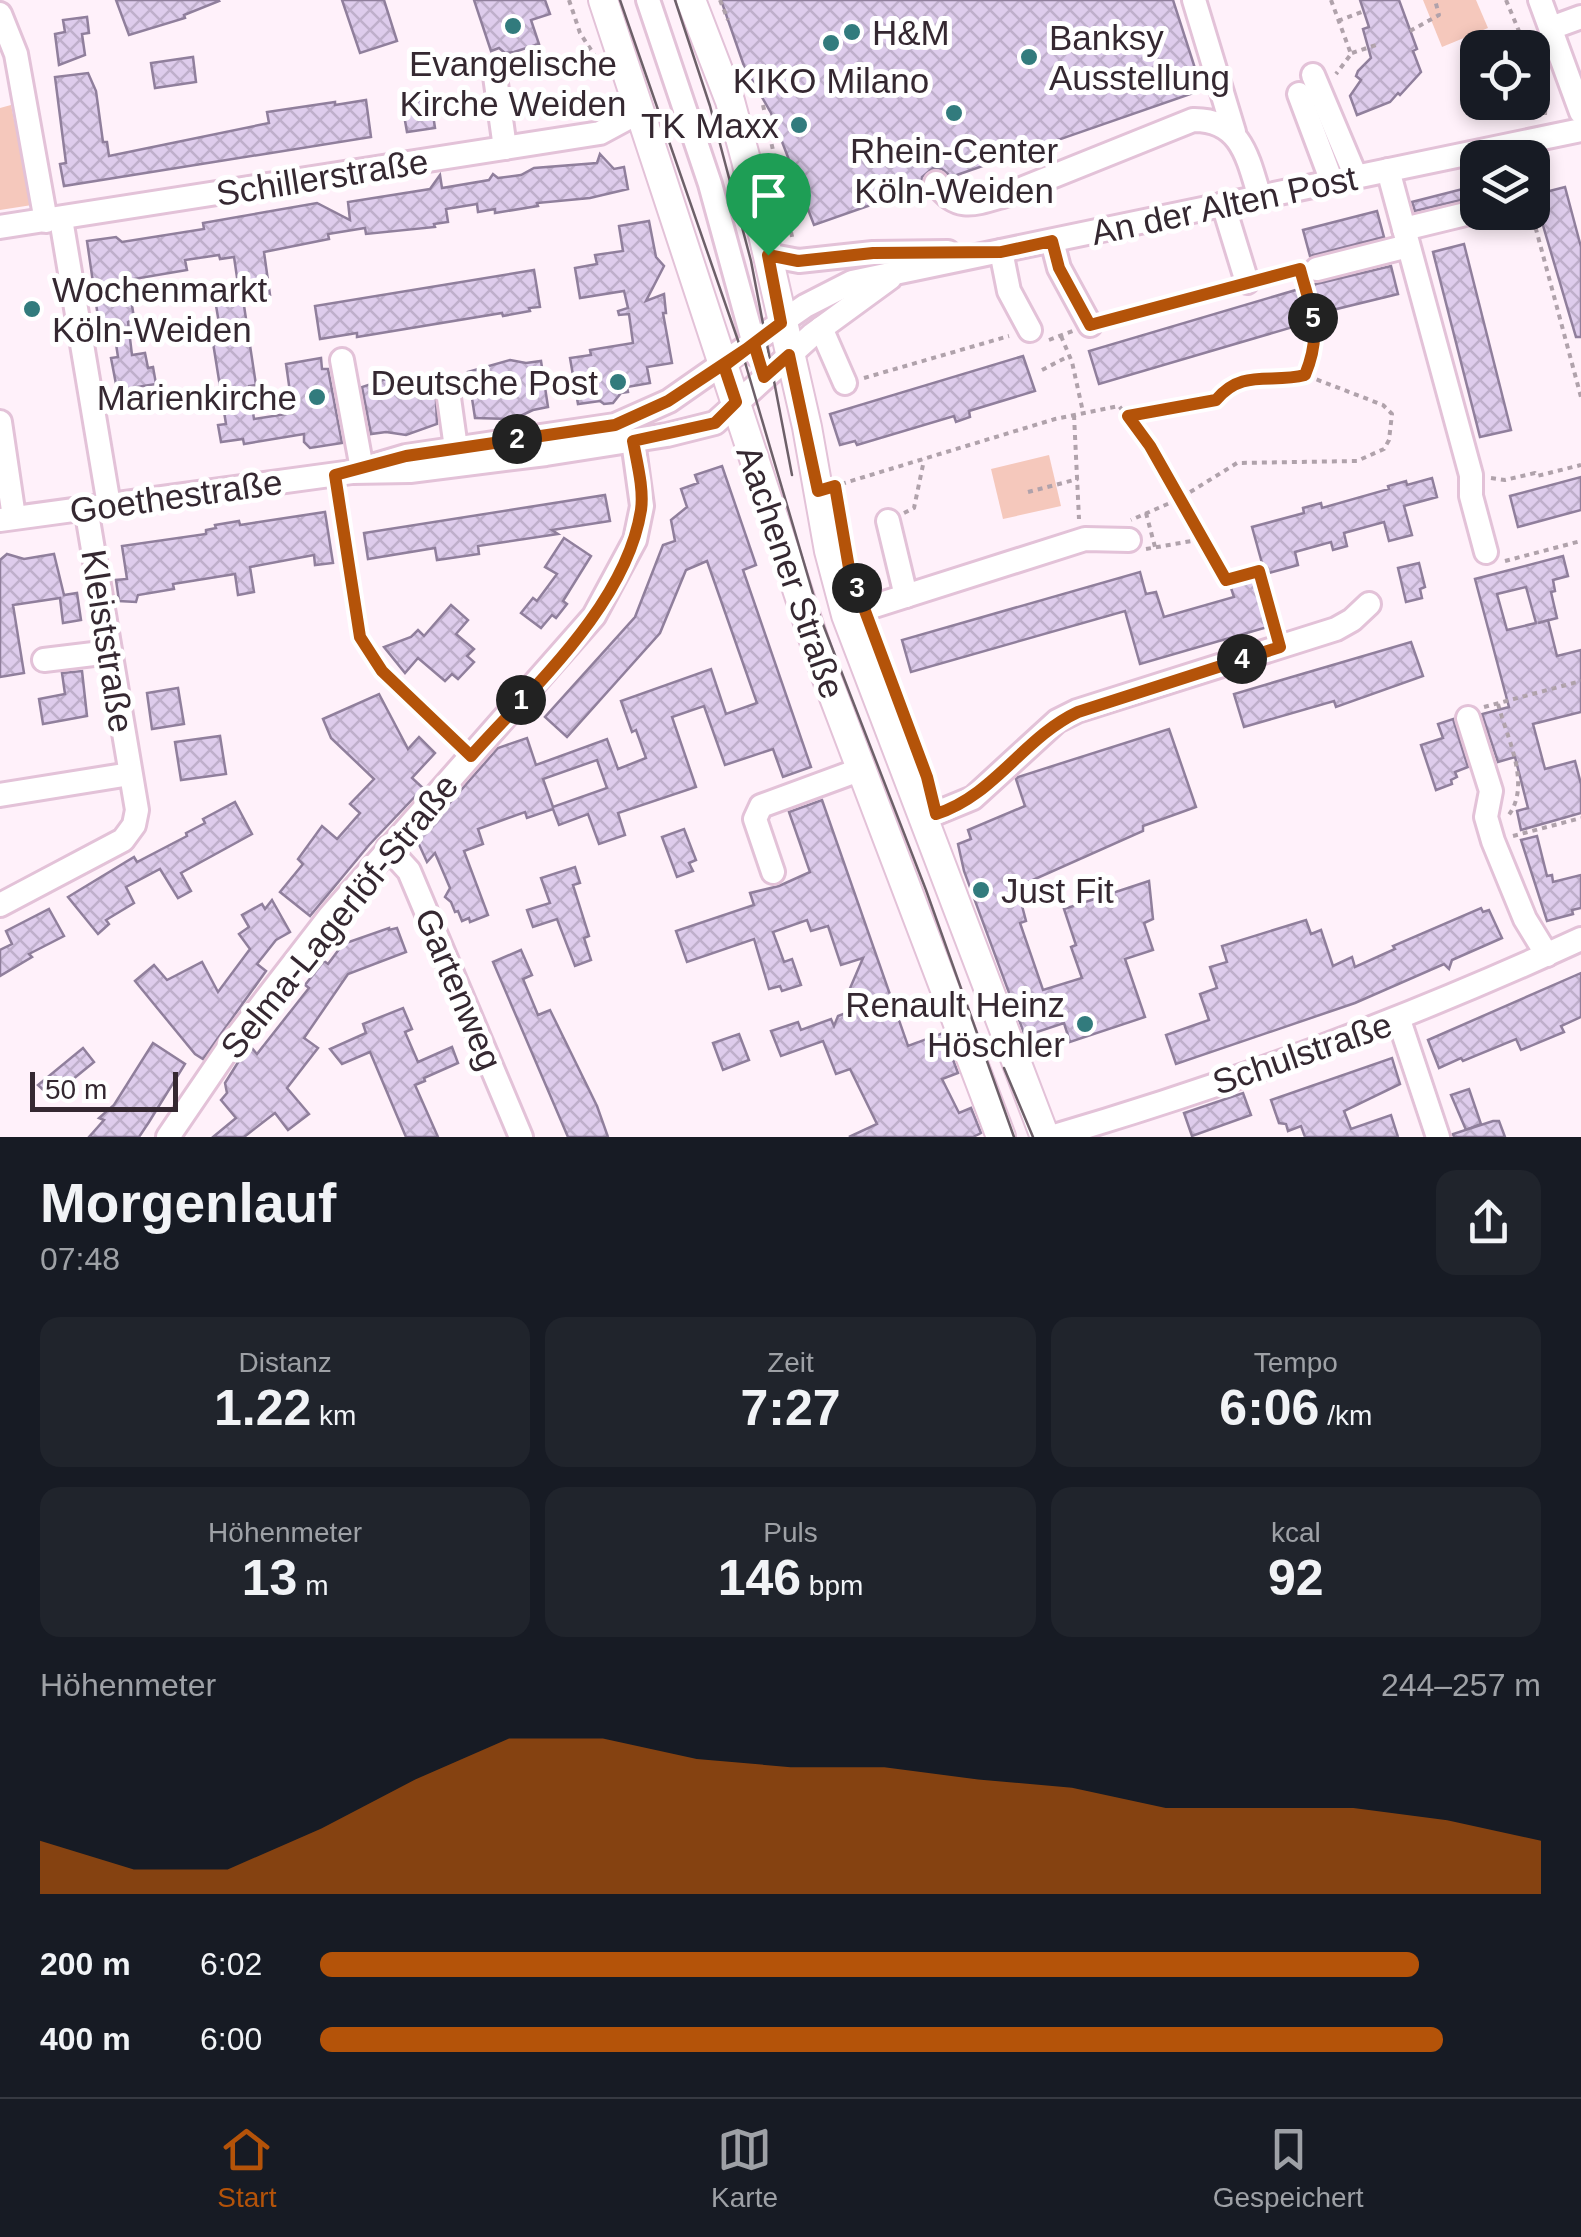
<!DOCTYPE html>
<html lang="de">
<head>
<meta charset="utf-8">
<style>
	body { margin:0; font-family:Arial,sans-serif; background:#20242c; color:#f1f3f6; height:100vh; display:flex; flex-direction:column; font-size:38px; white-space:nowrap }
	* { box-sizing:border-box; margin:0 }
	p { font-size:32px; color:#9ea1a6 }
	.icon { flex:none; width:55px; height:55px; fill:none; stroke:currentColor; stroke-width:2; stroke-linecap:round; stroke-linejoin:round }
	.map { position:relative; height:1137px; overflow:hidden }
	.panel { display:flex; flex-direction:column; background:#171b24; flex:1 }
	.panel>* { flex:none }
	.tools { position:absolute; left:1460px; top:30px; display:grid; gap:20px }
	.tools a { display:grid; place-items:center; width:90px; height:90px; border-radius:20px; background:#171b24; box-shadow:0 5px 15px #0003; font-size:50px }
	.scale { position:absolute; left:30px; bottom:25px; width:148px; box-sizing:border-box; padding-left:10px; border:5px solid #352831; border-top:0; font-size:28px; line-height:35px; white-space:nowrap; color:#352831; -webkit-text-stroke:8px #fff; paint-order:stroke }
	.pin { position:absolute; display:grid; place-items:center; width:85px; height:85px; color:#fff; margin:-102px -42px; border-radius:50% 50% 50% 0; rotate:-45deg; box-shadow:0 0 10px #0007 }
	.pin .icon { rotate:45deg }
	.km { position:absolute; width:50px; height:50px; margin:-25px; border-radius:50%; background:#222; color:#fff; font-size:28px; line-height:50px; text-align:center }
	.round { display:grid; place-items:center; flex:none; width:105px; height:105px; border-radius:20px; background:#20242c }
	.overview { display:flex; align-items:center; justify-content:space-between; height:170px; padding:0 40px }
	h1 { font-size:55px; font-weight:800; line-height:75px }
	.stats { display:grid; grid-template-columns:repeat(3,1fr); gap:15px; height:170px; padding:10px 40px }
	.stats div { display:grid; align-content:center; border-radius:20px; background:#20242c; text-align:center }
	.stats b { font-size:50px; font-weight:800 }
	.stats small { font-size:28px; font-weight:400 }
	.stats p { font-size:28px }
	.chart { height:280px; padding:20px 40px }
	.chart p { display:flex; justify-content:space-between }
	.chart svg { width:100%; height:180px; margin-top:10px; fill:#b45309; opacity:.7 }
	ul { padding:0 40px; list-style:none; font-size:32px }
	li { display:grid; grid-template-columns:160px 120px 1fr; align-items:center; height:75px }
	li i { height:25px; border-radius:12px; background:#b45309 }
	.tabs { display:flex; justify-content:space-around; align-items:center; height:140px; border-top:2px solid #363941; background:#171b24; font-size:28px; color:#9ea1a6 }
	.tabs a { display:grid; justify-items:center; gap:5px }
	.tabs .current { color:#b45309 }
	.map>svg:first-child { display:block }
	.green { fill:#f5c8bc }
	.building { fill:url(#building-cross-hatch); stroke:#907f9c; stroke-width:2.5; fill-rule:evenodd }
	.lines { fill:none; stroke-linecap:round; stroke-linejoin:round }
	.minor-casing { stroke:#e3c2d8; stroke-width:28 }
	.major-casing { stroke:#e3c2d8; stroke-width:32 }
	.path { stroke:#b0a2ab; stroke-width:4; stroke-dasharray:5 5; stroke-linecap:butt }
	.minor { stroke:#fff; stroke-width:22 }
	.major { stroke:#fff; stroke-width:28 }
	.tram { stroke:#6d6069; stroke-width:2.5 }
	.route-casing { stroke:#fff; stroke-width:20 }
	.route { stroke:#b45309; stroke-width:12 }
	.poi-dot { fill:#327b7d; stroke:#fff; stroke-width:4 }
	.labels { text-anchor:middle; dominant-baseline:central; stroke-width:10; stroke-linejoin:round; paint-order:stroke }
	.poi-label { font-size:35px; fill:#352831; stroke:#fff; text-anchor:start }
	.street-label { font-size:35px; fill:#352831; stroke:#fff }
</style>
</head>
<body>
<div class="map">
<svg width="1581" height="1137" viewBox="0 0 1581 1137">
	<defs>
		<pattern id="building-cross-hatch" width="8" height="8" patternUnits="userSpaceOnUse" patternTransform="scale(2.5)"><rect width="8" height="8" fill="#deccec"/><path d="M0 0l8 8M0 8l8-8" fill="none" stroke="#bfafcb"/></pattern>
	</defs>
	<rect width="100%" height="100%" fill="#fff1fa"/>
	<g class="green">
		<path d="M1423 0H1476L1488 28 1442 47Z"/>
		<path d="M11 105 32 205 0 210V108Z"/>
		<path d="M1049 455 1061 506 1003 519 991 469Z"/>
	</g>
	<g class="building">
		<path d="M116 0H218L219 1 184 15 185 18 129 35Z"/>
		<path d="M342 0H384L397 41 360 53Z"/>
		<path d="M474 0H545L550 14 531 20 539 44 514 52 505 53 499 48 491 51Z"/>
		<path d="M721 0H1173L1202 90 951 177 942 169 933 168 922 177V187L814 225 771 113 744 66Z"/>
		<path d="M1360 0H1399L1417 49 1413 51 1421 72 1400 95 1398 93 1390 102 1357 115 1350 96 1361 80 1356 76 1358 71 1371 58 1363 29 1369 27Z"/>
		<path d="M87 17 89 33 82 34 85 55 59 65 55 34 65 32 63 20Z"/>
		<path d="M193 57 196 82 155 88 151 63Z"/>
		<path d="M88 73 96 91 103 142H107L109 156 269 123 267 112 335 102V105L366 100 371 137 64 186 60 164 66 163 55 77Z"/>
		<path d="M430 94 435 128 407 132 401 98Z"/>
		<path d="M600 154 614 169 624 167 628 189 590 198 537 203 538 206 495 213V209L478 212 477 204 446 209 448 222 434 224 435 227 366 234 365 228 328 234 329 239 264 252 270 295 243 299 256 385 249 386 254 419 293 413 286 364 321 358 322 369H328L342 443 310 448 304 442V434L244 444 243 439 221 442 218 425 226 424 210 324 219 323 214 294 239 291 234 257 220 259 219 255 185 260 187 270 128 280 134 318 128 322 132 355 145 353 148 368 153 367 156 384 137 387 139 402 120 405 111 358 118 357 113 324H99L87 241 116 237 122 242 204 229 203 223 317 203 350 220 348 202 430 189 440 175 442 188 489 180 493 174 498 178 521 175 534 168 597 163Z"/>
		<path d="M1478 185V196L1415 211 1412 202Z"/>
		<path d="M1565 187 1581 247V337H1576L1534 195Z"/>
		<path d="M1377 211 1384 237 1310 256 1303 230Z"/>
		<path d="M649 221 656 257 664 266 646 301 664 294 666 313H663L672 363 647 367 650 383 627 387 628 392 621 393 613 403 604 404 600 401 578 404 570 358 591 355 590 350 633 343 629 314 619 315 618 311 628 308 624 291 580 298 575 268 597 264 595 255 623 251 619 226Z"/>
		<path d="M1464 244 1511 430 1480 437 1433 252Z"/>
		<path d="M1391 266 1398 294 1308 316 1310 322 1099 384 1089 351 1316 284Z"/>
		<path d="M534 270 540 307 529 308 530 311 503 316 502 313 357 337V333L320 339 315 306Z"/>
		<path d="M1023 356 1035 391 969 411 970 417 956 422 954 416 857 445 855 441 840 445 830 414Z"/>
		<path d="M510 360 526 363 541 361 548 407 533 410 514 419 475 418 468 372Z"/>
		<path d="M398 375 435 376 437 424 406 435 386 432 371 434 362 387Z"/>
		<path d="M722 466 756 565 743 570 811 767 783 777 773 749 725 765 704 706 672 717 696 787 618 813 625 835 599 844 588 814 559 825 553 809 527 818 525 812 478 829 483 844 464 851 488 915 470 922 469 918 462 921 458 911 455 912 451 902 445 897 450 888 435 853 427 862 417 840 498 748 527 738 536 765 607 739 618 769 646 758 636 730 632 732 621 701 711 669 726 714 757 703 707 561 686 570 660 633 567 737 545 717 635 617 663 545 675 541 671 520 687 507 681 489 698 483 695 475ZM597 760 607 788 553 807 543 779Z"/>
		<path d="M1581 477V510L1518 527 1510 496Z"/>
		<path d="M1432 478 1437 497 1404 506 1412 535 1389 541 1384 522 1344 533 1347 546 1333 550 1331 542 1295 552 1298 565 1265 574 1252 527 1304 513 1303 508 1321 503 1322 508 1389 489 1388 486 1406 481 1407 485Z"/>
		<path d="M605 495 610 521 552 530 558 534 478 546 479 554 437 560 435 548 368 559 364 533Z"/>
		<path d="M325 512 333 563 315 565 314 555 250 567 254 592 238 595 235 574 173 584 174 589 138 595 136 602 119 601 116 580 127 579 122 546 206 534V530L216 528 215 525 239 521 240 525Z"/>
		<path d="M564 538 591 556 563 601 567 604 556 618 552 615 541 628 521 613 533 598 537 601 557 574 545 567Z"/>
		<path d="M7 554 24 559 54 554 64 595 77 593 81 620 63 623 60 598 13 605 24 673 0 677V560Z"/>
		<path d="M1563 556 1568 576 1553 580 1555 591 1551 592 1557 618 1538 623 1548 620 1557 656 1581 650V712L1533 724 1545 769 1575 761 1581 784V813L1521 830 1517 811 1528 808 1515 757 1498 762 1482 714 1509 707 1475 579ZM1526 587 1536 623 1507 630 1497 594Z"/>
		<path d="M1419 563 1425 587 1420 589 1422 598 1406 602 1398 568Z"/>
		<path d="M1140 572 1146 594 1156 592 1164 617 1234 597 1230 585 1257 577 1271 626 1140 664 1125 611 911 672 902 640Z"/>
		<path d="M451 605 468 620 456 634 474 649 467 656 474 662 458 679 452 674 445 681 418 658 405 673 384 647 411 637 418 630 424 636Z"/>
		<path d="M1411 642 1423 676 1336 707 1334 701 1244 727 1234 694Z"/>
		<path d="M82 671 87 716 43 724 39 699 65 694 62 673Z"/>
		<path d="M178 688 184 724 152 729 147 693Z"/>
		<path d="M379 694 408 749 419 737 435 753 412 778 423 788 369 845 310 916 280 892 303 864 298 859 322 826 337 839 360 813 350 804 374 779 331 738 323 719Z"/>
		<path d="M1453 719 1468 767 1455 772 1457 777 1451 780 1452 784 1436 790 1421 745 1443 738 1438 724Z"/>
		<path d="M1169 729 1196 807 1143 826V831L1017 887 1026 921 1020 923 1043 990 1082 978 1071 947 1076 945 1064 909 1149 881 1153 919 1144 923 1153 950 1125 959 1145 1017 1070 1042 1064 1023 1025 1036 964 871 958 844 971 839 968 830 1025 806 1016 779 1018 777Z"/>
		<path d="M220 736 226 774 181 780 175 742Z"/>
		<path d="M822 800 908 1046 943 1033 958 1073 942 1079 959 1113 971 1108 981 1133 973 1137H849L877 1124 850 1069 836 1074 823 1041 781 1056 771 1031 798 1022 801 1030 831 1019 834 1026 838 1016 854 1010 848 993 863 958 841 965 828 926 811 931 807 920 773 932 784 962 792 959 801 985 782 991 780 986 769 989 754 939 687 962 676 931 754 905 750 893 779 886 810 872 789 812Z"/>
		<path d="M235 802 252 834 181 873 191 891 178 898 160 869 126 887 134 903 106 920 109 924 98 934 68 897 134 857 137 862 187 836 186 833 205 823 203 819Z"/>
		<path d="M684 829 696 860 689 863 693 871 677 877 662 837Z"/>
		<path d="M1537 836 1547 876 1552 875 1553 882 1581 875V908L1572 910 1573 914 1547 921 1521 840Z"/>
		<path d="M575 867 580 883 573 885 589 936 584 938 591 960 575 966 557 919 533 927 527 910 550 903 541 878Z"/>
		<path d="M272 900 290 932 276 940 257 964 266 971 203 1059 195 1054 135 981 154 965 167 980 202 962 218 992 250 949 239 934 249 927 242 915 262 904 265 909Z"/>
		<path d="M1481 908 1483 912 1489 910 1502 938 1452 960 1449 969 1444 964 1355 1003 1176 1064 1166 1035 1209 1020 1200 994 1217 988 1210 967 1227 962 1222 946 1306 920 1311 934 1321 930 1333 966 1352 957 1355 967 1395 949 1393 946Z"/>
		<path d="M49 909 64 936 29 954 32 957 0 976V950L12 944 6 931Z"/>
		<path d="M389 928V930L397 928 406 952 348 974 304 1038 318 1048 287 1088 309 1114 288 1130 275 1113 244 1137H213L236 1118 221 1100 227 1093 225 1083 247 1048 250 1046 257 1054 309 988 305 985 324 961 328 964 343 944Z"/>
		<path d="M521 950 532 975 523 979 538 1015 550 1010 597 1106 608 1137H568L493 962Z"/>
		<path d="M1581 973V1017L1561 1026 1564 1032 1521 1050 1516 1039 1463 1061 1461 1058 1439 1068 1428 1040Z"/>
		<path d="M403 1008 412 1029 405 1032 418 1062 452 1047 458 1063 424 1078 425 1081 415 1085 438 1137H406L370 1052 342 1064 330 1049 366 1033 363 1024Z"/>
		<path d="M739 1034 749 1060 723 1070 713 1043Z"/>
		<path d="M153 1043 185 1064 149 1122 139 1137H89L104 1120 99 1118 114 1105Z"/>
		<path d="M83 1048 94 1062 51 1097 38 1085Z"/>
		<path d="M1392 1058 1400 1084 1344 1111 1351 1129 1391 1115 1398 1137H1305L1301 1126 1288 1131 1286 1124 1279 1123 1271 1100Z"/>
		<path d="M1469 1089 1481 1124 1466 1130 1451 1095Z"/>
		<path d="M1243 1093 1251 1115 1192 1136 1184 1113Z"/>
		<path d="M1493 1121H1499L1505 1137H1454L1453 1134Z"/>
	</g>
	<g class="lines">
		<g class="minor-casing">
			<g id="minor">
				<path d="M648 0 710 184 757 355"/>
				<path d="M1194 0 1234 132"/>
				<path d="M1540 0 1581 112"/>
				<path d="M0 14 16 54 46 221"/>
				<path d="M1551 28 1581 17"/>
				<path d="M494 69 505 148"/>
				<path d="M1313 75 1356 177"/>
				<path d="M1299 94 1332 182"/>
				<path d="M1388 170 1471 475V496L1486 552"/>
				<path d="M936 183C957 214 977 203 1009 194L1193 120C1241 119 1248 158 1260 198"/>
				<path d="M1223 204 1247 282"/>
				<path d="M61 219 109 505"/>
				<path d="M0 227 600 133 639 112"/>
				<path d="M1404 229 1478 211"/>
				<path d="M1052 241 1059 268 1090 325"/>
				<path d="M1001 251 1009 291 1030 330"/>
				<path d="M767 255 799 261 873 253 948 252"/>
				<path d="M1317 269 1408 246"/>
				<path d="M821 328 845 383"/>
				<path d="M342 360 362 469"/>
				<path d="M449 398 456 448"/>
				<path d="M0 422 14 517"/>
				<path d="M352 472 406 456 615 425 669 401 805 306 852 282 1581 130"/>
				<path d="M0 520 352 472 410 471 546 454 667 435 715 423 812 335 890 278"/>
				<path d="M888 521 906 596"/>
				<path d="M846 615 1085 539 1129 540"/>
				<path d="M44 660 110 652"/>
				<path d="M1468 718 1491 791 1486 817 1493 841 1525 919 1547 955"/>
				<path d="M0 795 130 774"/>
				<path d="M922 819 973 798 1057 721 1077 711 1336 629 1352 620 1369 604"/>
				<path d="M388 848 409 871 521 1137"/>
				<path d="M773 872 755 819 761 806 859 770"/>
				<path d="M0 905 123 840 134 825 137 810 86 508"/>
				<path d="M1399 1020 1438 1137"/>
				<path d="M168 1137 232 1043 330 916 594 616 635 540 642 506 633 441"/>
				<path d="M1051 1137C1233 1084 1409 1018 1581 939"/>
			</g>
		</g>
		<g class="major-casing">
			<g id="major">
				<path d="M603 0 824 671 1001 1137"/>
				<path d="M691 0 730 101 746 160 807 427 829 551 846 615 1045 1137"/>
			</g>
		</g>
		<g class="path">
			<path d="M569 0 580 33 595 56"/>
			<path d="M720 0 728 20"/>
			<path d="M1331 0 1351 54 1336 74"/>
			<path d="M1506 0 1526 48"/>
			<path d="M1338 21 1364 11"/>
			<path d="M1410 31 1439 15 1435 0"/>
			<path d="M1352 53 1376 45"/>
			<path d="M1532 63 1546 96 1545 115"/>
			<path d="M763 105 793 241"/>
			<path d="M1533 218 1581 397"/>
			<path d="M1265 278 1295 270"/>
			<path d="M1305 286C1314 322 1321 339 1306 374"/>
			<path d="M1111 319 1227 288"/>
			<path d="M1061 336 1072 362 1083 412"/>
			<path d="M1049 340 1073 331"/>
			<path d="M1042 370 1069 356"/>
			<path d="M864 378 1009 336"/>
			<path d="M1074 415 1079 519"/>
			<path d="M1128 416 1216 400 1228 385 1259 377 1288 380 1305 375 1383 405 1392 414 1389 440 1384 449 1357 461 1237 463 1179 499 1131 520"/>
			<path d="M1491 478 1505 480 1535 473 1537 476 1581 465"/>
			<path d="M841 484 1055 419 1119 406 1150 446 1226 580 1259 571 1275 627"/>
			<path d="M337 492 361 637 381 671 456 743"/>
			<path d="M1028 492 1078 479"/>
			<path d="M904 513 914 508 924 460"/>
			<path d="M1146 513 1155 547"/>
			<path d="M1146 549 1203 539"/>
			<path d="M1505 561 1581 541"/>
			<path d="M1498 704C1507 738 1532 785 1508 816"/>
			<path d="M1484 707 1581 681"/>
			<path d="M1513 836 1581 818"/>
		</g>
		<use href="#minor" class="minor"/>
		<use href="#major" class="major"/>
		<g class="tram">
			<path d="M620 0 742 352 819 614 926 890 1014 1137"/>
			<path d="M675 0 710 106 751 261 792 475"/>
			<path d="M1004 1068 1033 1137"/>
		</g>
	</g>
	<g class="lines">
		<g class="route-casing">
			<path id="route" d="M768 255 781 323 724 366 736 402 715 423 633 441C637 463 644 489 641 510 626 605 532 688 471 756L382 671 360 637 335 475 406 456 615 425 668 401 754 344 764 377 789 355 818 491 835 486 849 568 927 777 936 814C994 796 1024 737 1078 712L1280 647 1259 571 1226 580 1150 446 1128 416 1216 400C1242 368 1271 384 1305 375 1323 332 1311 311 1300 269L1090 325 1059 268 1052 241 1001 252 873 253 798 261 768 255"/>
		</g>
		<use href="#route" class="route"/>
	</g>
	<g class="poi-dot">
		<circle cx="513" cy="26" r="10"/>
		<circle cx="852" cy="32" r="10"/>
		<circle cx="831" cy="43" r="10"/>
		<circle cx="1029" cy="57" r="10"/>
		<circle cx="954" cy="113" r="10"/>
		<circle cx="799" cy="125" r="10"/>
		<circle cx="32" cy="309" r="10"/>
		<circle cx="618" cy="382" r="10"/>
		<circle cx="317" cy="397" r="10"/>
		<circle cx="981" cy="890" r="10"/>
		<circle cx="1085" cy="1024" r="10"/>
	</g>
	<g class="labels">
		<g class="poi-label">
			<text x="872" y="32">H&amp;M</text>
			<text x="1049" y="37">Banksy<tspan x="1049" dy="40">Ausstellung</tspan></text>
			<text x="513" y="63" text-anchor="middle">Evangelische<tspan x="513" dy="40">Kirche Weiden</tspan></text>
			<text x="831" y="80" text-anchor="middle">KIKO Milano</text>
			<text x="779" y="125" text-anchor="end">TK Maxx</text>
			<text x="954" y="150" text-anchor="middle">Rhein-Center<tspan x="954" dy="40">Köln-Weiden</tspan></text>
			<text x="52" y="289">Wochenmarkt<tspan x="52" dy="40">Köln-Weiden</tspan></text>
			<text x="598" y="382" text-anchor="end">Deutsche Post</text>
			<text x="297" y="397" text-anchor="end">Marienkirche</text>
			<text x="1001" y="890">Just Fit</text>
			<text x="1065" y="1004" text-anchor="end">Renault Heinz<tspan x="1065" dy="40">Höschler</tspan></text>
		</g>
		<g class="street-label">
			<text transform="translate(322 177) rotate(-9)">Schillerstraße</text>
			<text transform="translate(1224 205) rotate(-12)">An der Alten Post</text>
			<text transform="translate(176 496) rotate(-8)">Goethestraße</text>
			<text transform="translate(791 572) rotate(71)">Aachener Straße</text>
			<text transform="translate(108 641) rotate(81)">Kleiststraße</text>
			<text transform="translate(339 916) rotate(-51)">Selma-Lagerlöf-Straße</text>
			<text transform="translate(459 989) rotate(67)">Gartenweg</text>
			<text transform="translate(1302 1053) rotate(-19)">Schulstraße</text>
		</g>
	</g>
</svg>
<div class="tools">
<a><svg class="icon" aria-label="locate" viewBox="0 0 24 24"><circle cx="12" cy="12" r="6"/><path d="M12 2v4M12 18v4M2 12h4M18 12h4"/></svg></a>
<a><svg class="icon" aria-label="layers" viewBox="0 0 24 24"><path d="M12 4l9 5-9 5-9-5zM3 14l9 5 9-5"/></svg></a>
</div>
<div class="scale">50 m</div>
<div class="pin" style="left:768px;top:255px;background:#1e9e55"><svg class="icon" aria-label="arrive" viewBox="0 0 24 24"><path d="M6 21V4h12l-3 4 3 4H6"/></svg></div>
<b class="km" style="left:521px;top:700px">1</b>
<b class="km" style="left:517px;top:439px">2</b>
<b class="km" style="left:857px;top:588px">3</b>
<b class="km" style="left:1242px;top:659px">4</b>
<b class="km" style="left:1313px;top:318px">5</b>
</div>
<section class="panel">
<div class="overview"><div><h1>Morgenlauf</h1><p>07:48</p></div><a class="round"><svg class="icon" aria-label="share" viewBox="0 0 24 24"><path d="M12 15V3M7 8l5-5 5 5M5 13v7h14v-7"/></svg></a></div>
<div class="stats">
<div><p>Distanz</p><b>1.22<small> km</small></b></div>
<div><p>Zeit</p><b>7:27</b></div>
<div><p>Tempo</p><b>6:06<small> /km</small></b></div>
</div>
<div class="stats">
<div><p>Höhenmeter</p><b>13<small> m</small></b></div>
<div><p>Puls</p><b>146<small> bpm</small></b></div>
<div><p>kcal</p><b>92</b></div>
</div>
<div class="chart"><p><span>Höhenmeter</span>244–257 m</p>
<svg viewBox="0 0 160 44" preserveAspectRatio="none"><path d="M0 44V31L10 38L20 38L30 28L40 16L50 6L60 6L70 11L80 13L90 13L100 16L110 18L120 23L130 23L140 23L150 26L160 31V44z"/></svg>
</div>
<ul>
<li><b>200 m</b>6:02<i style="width:90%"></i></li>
<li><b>400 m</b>6:00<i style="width:92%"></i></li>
</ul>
</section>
<nav class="tabs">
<a class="current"><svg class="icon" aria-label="home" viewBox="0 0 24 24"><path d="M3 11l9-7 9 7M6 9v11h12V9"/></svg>Start</a>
<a><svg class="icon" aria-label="map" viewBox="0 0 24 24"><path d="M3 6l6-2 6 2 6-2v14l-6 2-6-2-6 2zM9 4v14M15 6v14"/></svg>Karte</a>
<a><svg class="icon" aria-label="saved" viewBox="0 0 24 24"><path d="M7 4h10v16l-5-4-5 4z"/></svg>Gespeichert</a>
</nav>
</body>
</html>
